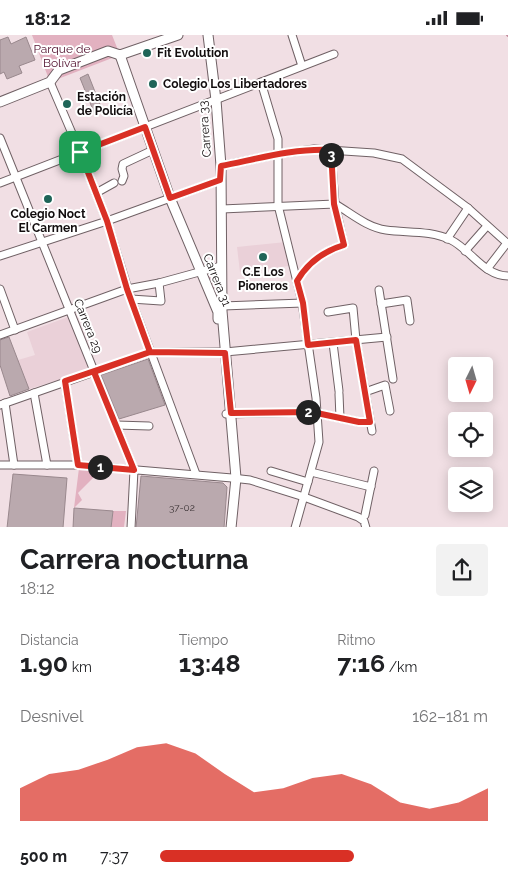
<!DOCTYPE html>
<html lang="es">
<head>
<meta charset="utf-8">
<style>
	body { margin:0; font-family:Raleway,sans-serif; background:#f2f2f2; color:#202124; height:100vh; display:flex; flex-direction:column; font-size:19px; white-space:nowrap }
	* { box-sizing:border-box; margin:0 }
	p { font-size:16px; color:#757577 }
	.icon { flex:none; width:28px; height:28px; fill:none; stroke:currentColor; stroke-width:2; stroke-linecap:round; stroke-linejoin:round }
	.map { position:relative; height:492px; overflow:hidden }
	.panel { display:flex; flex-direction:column; background:#fff; flex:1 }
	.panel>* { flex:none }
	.needle { width:32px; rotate:185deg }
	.fabs { position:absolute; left:448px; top:322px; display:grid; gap:10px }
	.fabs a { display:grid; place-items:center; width:45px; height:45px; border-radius:5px; background:#fff; box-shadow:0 2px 12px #0003; font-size:25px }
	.pin { position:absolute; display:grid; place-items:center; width:42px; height:42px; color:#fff; margin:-21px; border-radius:10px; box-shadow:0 2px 8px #0006 }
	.km { position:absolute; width:25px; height:25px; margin:-12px; border-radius:50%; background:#222; color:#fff; font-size:14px; line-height:25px; text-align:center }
	.round { display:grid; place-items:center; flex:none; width:52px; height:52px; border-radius:5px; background:#f2f2f2 }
	.headline { display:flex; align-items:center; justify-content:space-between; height:85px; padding:0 20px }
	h1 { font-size:28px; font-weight:700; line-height:38px }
	.stats { display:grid; grid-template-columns:repeat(3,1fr); gap:8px; height:85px; padding:5px 20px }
	.stats div { display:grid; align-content:center }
	.stats b { font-size:25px; font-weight:700 }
	.stats small { font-size:14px; font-weight:400 }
	.stats p { font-size:14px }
	.chart { height:140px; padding:10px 20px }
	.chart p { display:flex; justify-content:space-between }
	.chart svg { width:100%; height:90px; margin-top:5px; fill:#d93025; opacity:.7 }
	ul { padding:0 20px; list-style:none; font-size:16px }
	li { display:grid; grid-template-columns:80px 60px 1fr; align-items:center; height:38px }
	li i { height:12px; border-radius:6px; background:#d93025 }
	.status { display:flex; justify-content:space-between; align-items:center; height:35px; padding:0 25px; background:#fff; direction:ltr }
	.status svg { height:14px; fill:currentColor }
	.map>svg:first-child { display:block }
	.built { fill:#ead0d8 }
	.green { fill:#e2b1c0 }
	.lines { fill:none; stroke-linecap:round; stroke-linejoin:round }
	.stream { stroke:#c18b9c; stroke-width:2 }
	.building { fill:#baa9ae; stroke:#99888d }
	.minor-casing { stroke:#706165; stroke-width:9 }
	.major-casing { stroke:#706165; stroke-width:11 }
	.minor { stroke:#fff; stroke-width:7 }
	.major { stroke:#fff; stroke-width:9 }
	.route-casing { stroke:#fff; stroke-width:10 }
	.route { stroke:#d93025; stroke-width:6 }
	.poi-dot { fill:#1f6558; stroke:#fff; stroke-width:2 }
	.labels { text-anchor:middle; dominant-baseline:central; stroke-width:4; stroke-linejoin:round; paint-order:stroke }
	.number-label { font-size:10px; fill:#3c3436 }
	.park-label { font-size:12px; fill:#510f2d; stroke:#fff }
	.poi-label { font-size:12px; font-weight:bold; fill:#120d0e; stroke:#fff; text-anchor:start }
	.street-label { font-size:12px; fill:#120d0e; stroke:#fff }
</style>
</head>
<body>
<div class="status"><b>18:12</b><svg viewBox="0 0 49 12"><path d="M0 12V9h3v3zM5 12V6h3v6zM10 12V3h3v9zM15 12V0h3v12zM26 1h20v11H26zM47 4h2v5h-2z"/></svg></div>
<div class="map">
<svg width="508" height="493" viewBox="0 0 508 493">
	<rect width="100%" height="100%" fill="#f1dfe4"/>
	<g class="built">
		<path d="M286 207 289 231 240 237 237 212Z"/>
		<path d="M68 282 91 335 29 354 18 325 35 320 27 297Z"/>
	</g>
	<g class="green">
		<path d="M32 0H112L120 20 50 47Z"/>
		<path d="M218 236V268L205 241Z"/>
		<path d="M79 433 104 436 101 439 99 437 78 458 82 465 74 473Z"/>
		<path d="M113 476H126L124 492 111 493Z"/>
	</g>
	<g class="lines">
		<path class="stream" d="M507 0 508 1"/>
	</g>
	<g class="building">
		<path d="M8 2 11 9 26 2 35 25 19 31 22 38 7 44 4 37 0 39V5Z"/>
		<path d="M88 39 103 77 95 80 80 43Z"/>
		<path d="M9 302 29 354 10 361 0 330V305Z"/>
		<path d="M148 324 165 370 119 384 101 340Z"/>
		<path d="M13 439 67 443 63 493H7Z"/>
		<path d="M141 441 223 448 227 452 224 493H136Z"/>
		<path d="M74 473 113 476 111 493H73Z"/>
	</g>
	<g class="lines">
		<g class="minor-casing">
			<g id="minor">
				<path d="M292 0 302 31"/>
				<path d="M50 47 80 117 107 186 131 264 196 439"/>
				<path d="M261 47 278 104V170L302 267 316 363 319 407 295 493"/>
				<path d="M0 103 134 435 131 493"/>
				<path d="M221 131 278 119 314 114 374 118 402 124 468 173 508 209"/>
				<path d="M122 146 124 141 122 134 123 129 153 115"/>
				<path d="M0 148 334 19"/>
				<path d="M96 158 114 148"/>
				<path d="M335 169C351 178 366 192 386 195 407 198 430 195 451 205 471 215 484 241 508 241"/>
				<path d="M222 174 335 169"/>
				<path d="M447 204 468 173"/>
				<path d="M465 216 487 191"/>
				<path d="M0 221 107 186 220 145"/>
				<path d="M487 234 507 208"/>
				<path d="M297 246C308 227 324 216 344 210L335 169 331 115"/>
				<path d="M0 254 15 295"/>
				<path d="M379 255 393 344"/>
				<path d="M131 264 161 266 159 248"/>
				<path d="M381 269 407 265 410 286"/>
				<path d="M223 271 303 268"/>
				<path d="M328 277 353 273 356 305 372 396"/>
				<path d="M0 300 127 254 159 248 221 231"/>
				<path d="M333 308 339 356"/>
				<path d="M65 347 78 430"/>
				<path d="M365 357 385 350 390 376"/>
				<path d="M34 358 47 430"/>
				<path d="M339 359 340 383"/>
				<path d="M5 368 14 430"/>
				<path d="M0 370 151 317H225L387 302"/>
				<path d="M226 379 312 377 359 387H370"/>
				<path d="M116 390 149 391"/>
				<path d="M0 430H78L232 443 250 445 304 462 358 482 364 486 366 493"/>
				<path d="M271 436 308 447"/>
				<path d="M311 437 371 452"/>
				<path d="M365 480 374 436"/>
			</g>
		</g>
		<g class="major-casing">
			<g id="major">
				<path d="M208 0 216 65 221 131 222 276 236 443 231 493"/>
				<path d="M120 20 170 163 218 277V284"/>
				<path d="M0 67 50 47 59 35 108 16 120 20 178 0"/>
			</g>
		</g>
		<use href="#minor" class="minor"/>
		<use href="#major" class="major"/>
	</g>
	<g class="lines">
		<g class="route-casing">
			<path id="route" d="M80 117 107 186 127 254 150 317 94 337 134 435 78 430 65 346 150 317 225 318 231 378 312 377 359 387H370L356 305 308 310 303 268 297 246C308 227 324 216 344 210L334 169 331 115C294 113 257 124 221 131L220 145 170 163 145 92 80 117"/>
		</g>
		<use href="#route" class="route"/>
	</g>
	<g class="poi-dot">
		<circle cx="147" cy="18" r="5"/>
		<circle cx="153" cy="49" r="5"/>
		<circle cx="67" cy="69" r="5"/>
		<circle cx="48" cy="164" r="5"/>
		<circle cx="263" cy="222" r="5"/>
	</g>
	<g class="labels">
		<g class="number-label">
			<text x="182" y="472">37-02</text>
		</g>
		<g class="park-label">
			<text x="62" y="14">Parque de<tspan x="62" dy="14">Bolívar</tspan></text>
		</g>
		<g class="poi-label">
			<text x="157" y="18">Fit Evolution</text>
			<text x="163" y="49">Colegio Los Libertadores</text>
			<text x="77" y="62">Estación<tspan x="77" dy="14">de Policía</tspan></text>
			<text x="48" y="179" text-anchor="middle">Colegio Noct<tspan x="48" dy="14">El Carmen</tspan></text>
			<text x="263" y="237" text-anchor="middle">C.E Los<tspan x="263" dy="14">Pioneros</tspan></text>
		</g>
		<g class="street-label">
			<text transform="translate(205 94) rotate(-94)">Carrera 33</text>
			<text transform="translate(217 245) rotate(68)">Carrera 31</text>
			<text transform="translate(88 291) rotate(68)">Carrera 29</text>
		</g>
	</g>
</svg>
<div class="fabs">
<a><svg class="needle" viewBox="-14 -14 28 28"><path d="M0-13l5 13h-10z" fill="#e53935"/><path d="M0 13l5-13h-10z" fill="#757577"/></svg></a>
<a><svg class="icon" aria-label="locate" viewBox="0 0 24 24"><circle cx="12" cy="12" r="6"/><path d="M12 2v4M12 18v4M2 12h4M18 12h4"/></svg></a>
<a><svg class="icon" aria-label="layers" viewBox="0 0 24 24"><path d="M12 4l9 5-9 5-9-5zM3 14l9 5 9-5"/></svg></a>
</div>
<div class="pin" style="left:80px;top:117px;background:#1e9e55"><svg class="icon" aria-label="arrive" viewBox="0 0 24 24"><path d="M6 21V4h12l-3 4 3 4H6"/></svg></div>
<b class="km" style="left:100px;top:432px">1</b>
<b class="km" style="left:308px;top:377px">2</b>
<b class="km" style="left:331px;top:120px">3</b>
</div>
<section class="panel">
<div class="headline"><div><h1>Carrera nocturna</h1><p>18:12</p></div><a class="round"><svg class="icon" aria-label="share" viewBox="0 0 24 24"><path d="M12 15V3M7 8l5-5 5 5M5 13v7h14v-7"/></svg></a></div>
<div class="stats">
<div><p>Distancia</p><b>1.90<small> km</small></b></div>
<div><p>Tiempo</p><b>13:48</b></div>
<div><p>Ritmo</p><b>7:16<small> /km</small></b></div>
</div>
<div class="chart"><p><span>Desnivel</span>162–181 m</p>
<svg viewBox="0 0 160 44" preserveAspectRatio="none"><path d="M0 44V28L10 21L20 19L30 14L40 8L50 6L60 11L70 21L80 30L90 28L100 23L110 21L120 26L130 35L140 38L150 35L160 28V44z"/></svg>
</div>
<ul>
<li><b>500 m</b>7:37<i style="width:59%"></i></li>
</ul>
</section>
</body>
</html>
